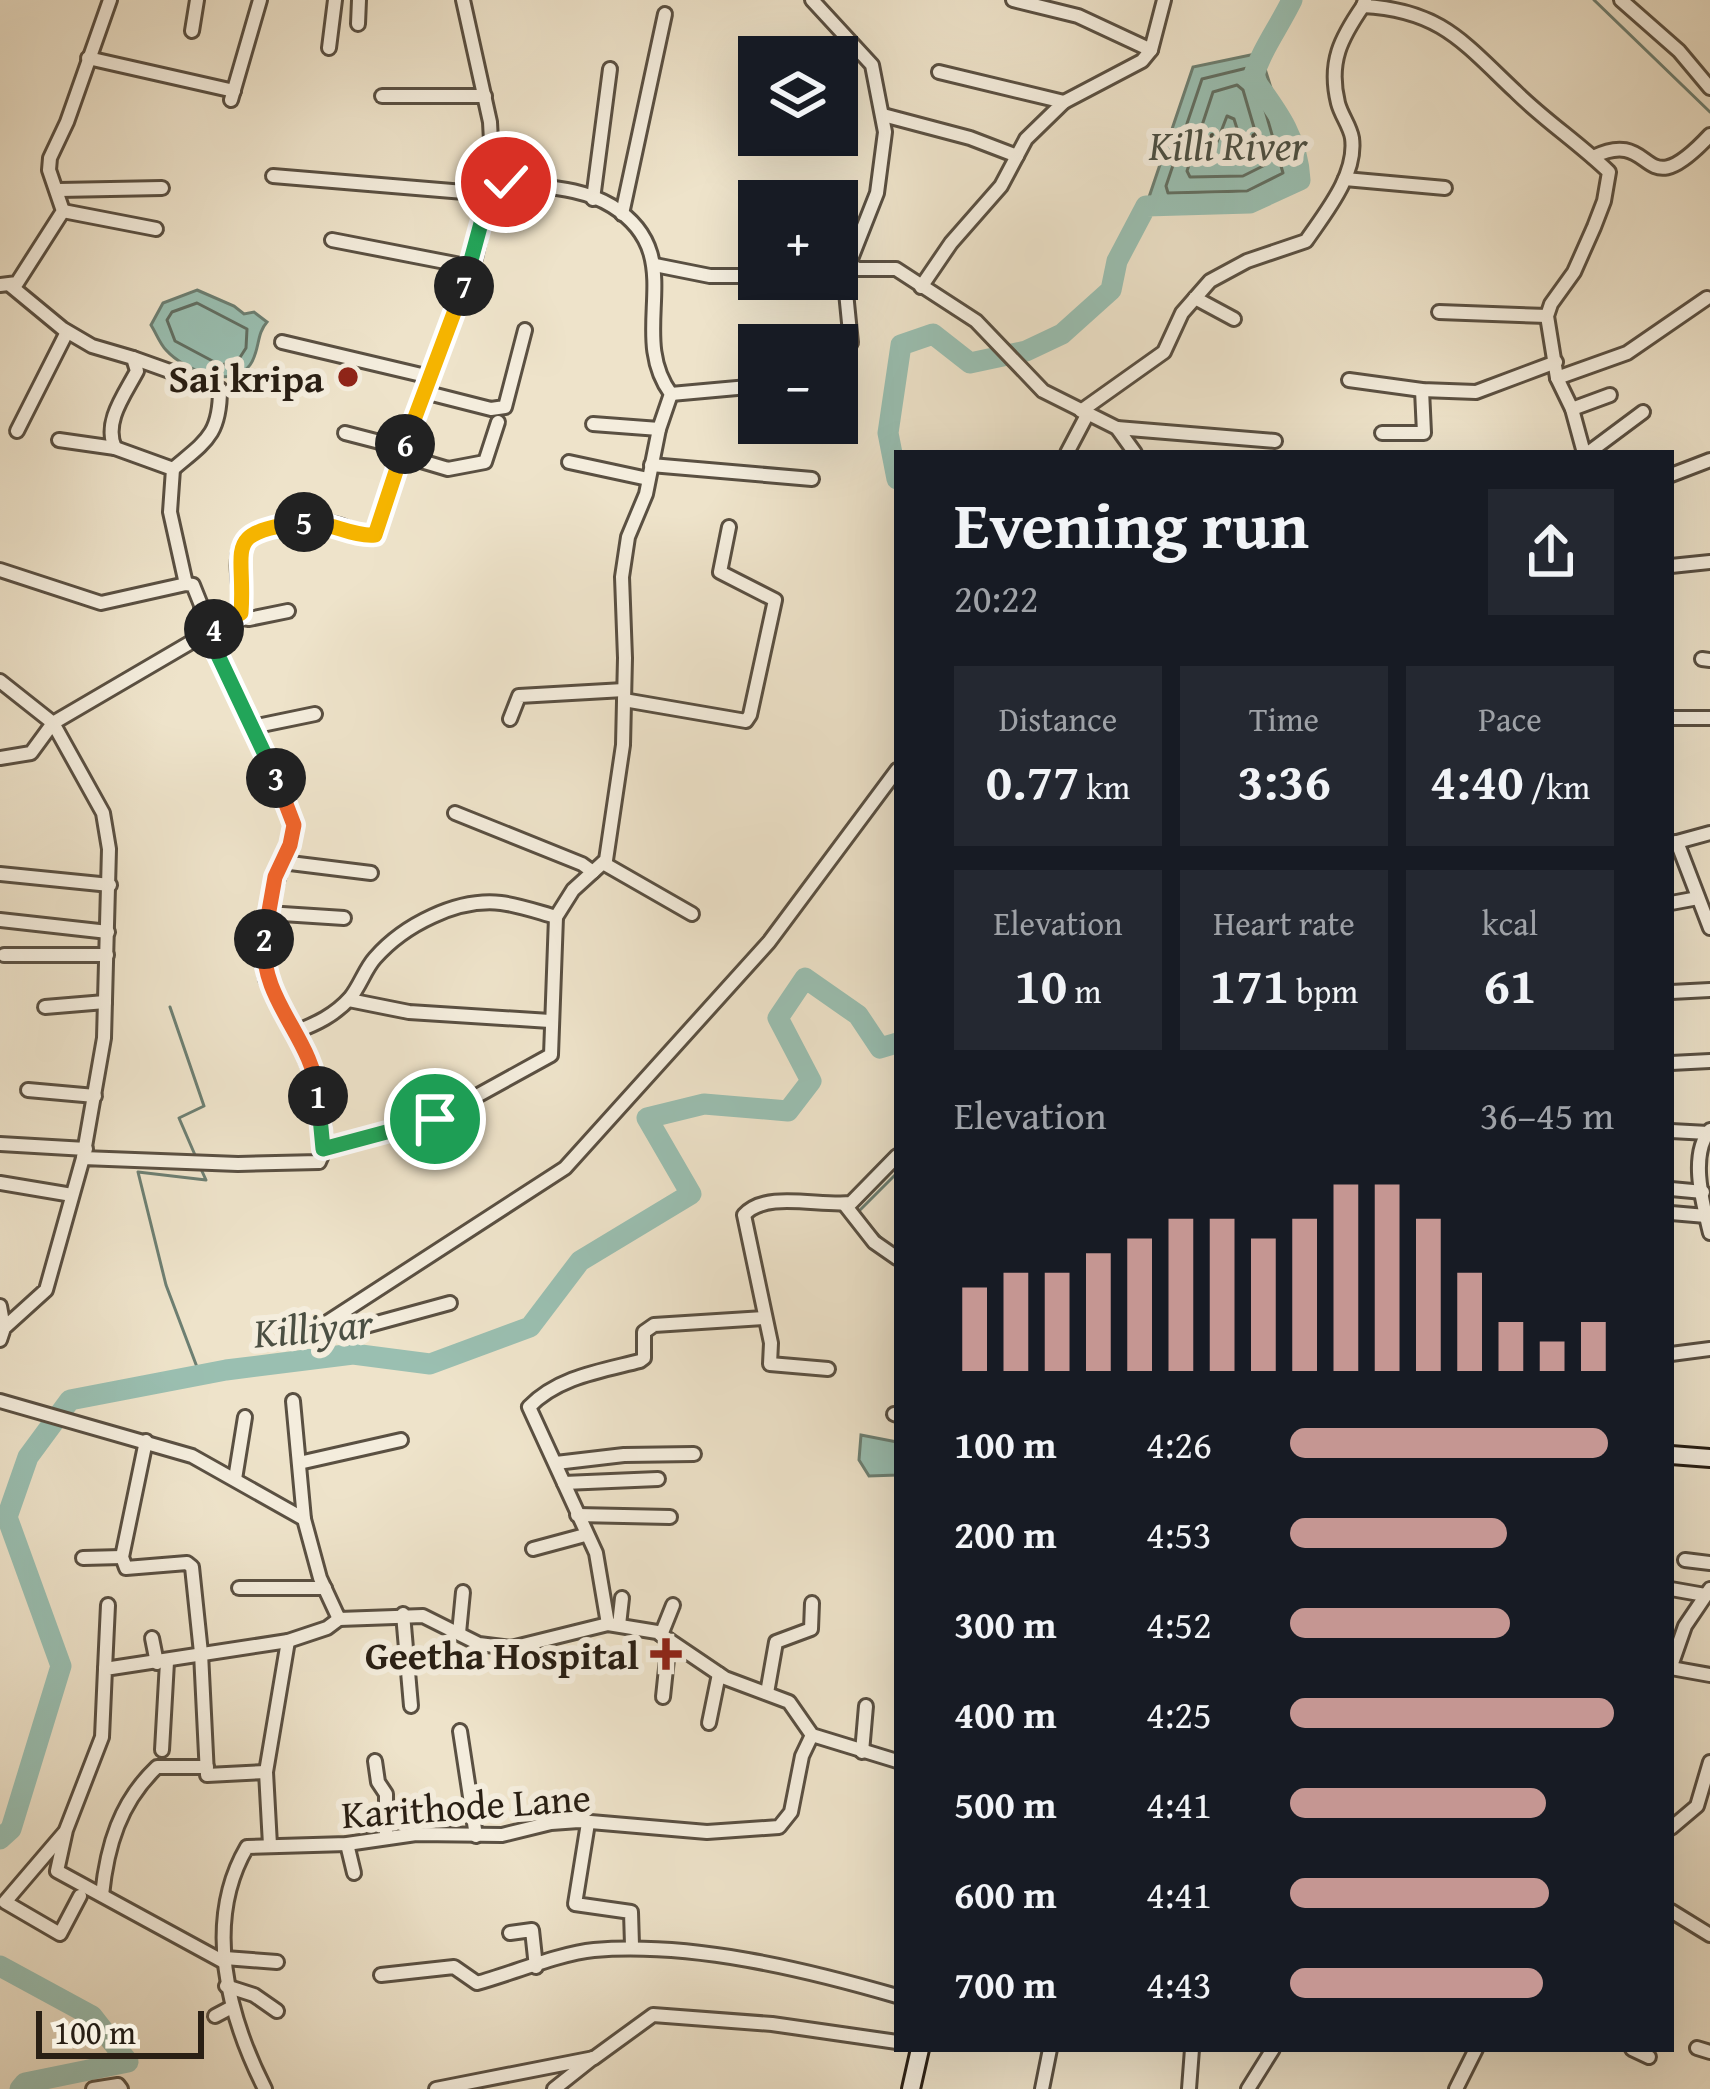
<!DOCTYPE html>
<html lang="en">
<head>
<meta charset="utf-8">
<style>
	body { margin:0; font-family:"Gentium Book Plus",serif; background:#242831; color:#f1f3f6; height:100vh; display:flex; flex-direction:column; font-size:45px; white-space:nowrap }
	* { box-sizing:border-box; margin:0 }
	p { font-size:39px; color:#9ea1a6 }
	.icon { flex:none; width:66px; height:66px; fill:none; stroke:currentColor; stroke-width:2; stroke-linecap:round; stroke-linejoin:round }
	.map { position:relative; flex:1; overflow:hidden }
	.panel { position:absolute; left:894px; top:450px; width:780px; height:1602px; display:flex; flex-direction:column; background:#171b24; border-radius:0px; box-shadow:0 12px 48px #0002 }
	.panel>* { flex:none }
	.fabs { position:absolute; left:738px; top:36px; display:grid; gap:24px }
	.fabs a { display:grid; place-items:center; width:120px; height:120px; border-radius:0px; background:#171b24; box-shadow:0 12px 48px #0002; font-size:60px }
	.scale { position:absolute; left:36px; bottom:30px; width:168px; box-sizing:border-box; padding-left:12px; border:6px solid #291f14; border-top:0; font-size:33px; line-height:42px; white-space:nowrap; color:#291f14; -webkit-text-stroke:9px #f4eddd; paint-order:stroke }
	.pin { position:absolute; display:grid; place-items:center; width:102px; height:102px; color:#fff; margin:-51px; border:6px solid #fff; border-radius:50%; box-shadow:0 3px 12px #0007 }
	.km { position:absolute; width:60px; height:60px; margin:-30px; border-radius:50%; background:#222; color:#fff; font-size:33px; line-height:60px; text-align:center }
	.round { display:grid; place-items:center; flex:none; width:126px; height:126px; border-radius:0px; background:#242831 }
	.overview { display:flex; align-items:center; justify-content:space-between; height:204px; padding:0 60px }
	h1 { font-size:66px; font-weight:700; line-height:90px }
	.metrics { display:grid; grid-template-columns:repeat(3,1fr); gap:18px; height:204px; padding:12px 60px }
	.metrics div { display:grid; align-content:center; border-radius:0px; background:#242831; text-align:center }
	.metrics b { font-size:51px; font-weight:700 }
	.metrics small { font-size:33px; font-weight:400 }
	.metrics p { font-size:33px }
	.chart { height:336px; padding:24px 60px }
	.chart p { display:flex; justify-content:space-between }
	.chart svg { width:100%; height:216px; margin-top:12px; stroke:#c59692; stroke-width:6 }
	ul { padding:0 60px; list-style:none; font-size:39px }
	li { display:grid; grid-template-columns:192px 144px 1fr; align-items:center; height:90px }
	li i { height:30px; border-radius:15px; background:#c59692 }
	.map>svg:first-child { display:block }
	.water { fill:#9abfb1; stroke:#6d7f72; stroke-width:3 }
	.lines { fill:none; stroke-linecap:round; stroke-linejoin:round }
	.shore { stroke:#626f62; stroke-width:3 }
	.stream { stroke:#6d7f72; stroke-width:3 }
	.river { stroke:#9abfb1; stroke-width:21 }
	.street-casing { stroke:#5a5042; stroke-width:18 }
	.secondary-casing { stroke:#291f14; stroke-width:22 }
	.street { stroke:#f4eddd; stroke-width:12 }
	.secondary { stroke:#f4eddd; stroke-width:16 }
	.split-1-casing { stroke:#fff; stroke-width:24 }
	.split-2-casing { stroke:#fff; stroke-width:24 }
	.split-3-casing { stroke:#fff; stroke-width:24 }
	.split-4-casing { stroke:#fff; stroke-width:24 }
	.split-5-casing { stroke:#fff; stroke-width:24 }
	.split-6-casing { stroke:#fff; stroke-width:24 }
	.split-7-casing { stroke:#fff; stroke-width:24 }
	.split-8-casing { stroke:#fff; stroke-width:24 }
	.split-1 { stroke:#22a559; stroke-width:15 }
	.split-2 { stroke:#f0652b; stroke-width:15 }
	.split-3 { stroke:#f0652b; stroke-width:15 }
	.split-4 { stroke:#22a559; stroke-width:15 }
	.split-5 { stroke:#f5b400; stroke-width:15 }
	.split-6 { stroke:#f5b400; stroke-width:15 }
	.split-7 { stroke:#f5b400; stroke-width:15 }
	.split-8 { stroke:#22a559; stroke-width:15 }
	.poi-dot { fill:#8f2418; stroke:#f4eddd; stroke-width:4.5 }
	.labels { text-anchor:middle; dominant-baseline:central; stroke-width:12; stroke-linejoin:round; paint-order:stroke }
	.poi-label { font-size:39px; font-weight:bold; fill:#291f14; stroke:#f4eddd; text-anchor:end }
	.street-label { font-size:39px; fill:#291f14; stroke:#f4eddd }
	.water-label { font-size:42px; font-style:italic; fill:#4b4f43; stroke:#f4eddd }
</style>
</head>
<body>
<div class="map">
<svg width="1710" height="2089" viewBox="0 0 1710 2089">
	<rect width="100%" height="100%" fill="#eee3ca"/>
	<filter id="stains"><feTurbulence type="fractalNoise" baseFrequency=".00167" numOctaves="4"/><feColorMatrix values="0 0 0 0 .2 0 0 0 0 .09 0 0 0 0 .02 0 0 0 .5 -.17"/></filter>
	<radialGradient id="worn" r=".72"><stop offset=".6" stop-color="#630" stop-opacity="0"/><stop offset="1" stop-color="#630" stop-opacity=".3"/></radialGradient>
	<g class="water">
		<path d="M1260 53 1300 180 1250 203 1146 206 1193 67Z"/>
		<path d="M197 290 234 306 244 314 254 312 267 322C256 334 260 351 250 365 232 390 184 370 166 350 160 344 156 333 151 325L163 303Z"/>
		<path d="M861 1435 897 1442V1475L869 1476 859 1460Z"/>
	</g>
	<g class="lines">
		<g class="shore">
			<path d="M1247 68 1254 72 1283 173 1247 191 1168 193 1166 186 1202 79Z"/>
			<path d="M1237 85 1243 90 1265 165 1243 176 1190 177 1187 171 1213 92Z"/>
			<path d="M1227 116 1234 119 1244 151 1240 158 1217 159 1212 155Z"/>
			<path d="M197 303 247 329 246 348 237 362 220 365 175 341 167 320 172 312Z"/>
		</g>
		<g class="stream">
			<path d="M1594 0 1710 112"/>
			<path d="M170 1007 204 1106 179 1118 195 1155"/>
			<path d="M857 1213 897 1173"/>
			<path d="M864 1220 886 1243"/>
			<path d="M200 1375 166 1285 138 1172 206 1180 201 1169"/>
		</g>
		<g class="river">
			<path d="M897 479 888 433 901 345 933 334 970 363 1026 351 1062 334 1111 290 1117 261 1146 206 1250 203 1300 180C1298 138 1277 111 1253 78 1261 50 1279 27 1292 0"/>
			<path d="M0 1839 11 1829 61 1666 7 1517 28 1457 70 1400 226 1370 353 1354 430 1364 530 1327 580 1261 691 1194 647 1118 704 1104 788 1111 811 1081 778 1018 805 978 858 1015 880 1048 897 1043"/>
			<path d="M0 1966 92 2016 128 2062 25 2083 20 2089"/>
		</g>
		<g class="street-casing">
			<g id="street">
				<path d="M812 0 872 65 885 132 877 193 849 264"/>
				<path d="M1013 0 1078 16 1151 50 1142 61 1064 102"/>
				<path d="M1365 0 1363 6C1440 10 1463 42 1515 91 1544 120 1579 143 1609 172L1604 201 1594 227 1574 272 1551 304 1547 316 1557 378 1572 409 1584 453"/>
				<path d="M1621 0 1679 51 1710 88"/>
				<path d="M358 24 359 0"/>
				<path d="M192 31 197 0"/>
				<path d="M329 48 335 0"/>
				<path d="M1151 50 1164 0"/>
				<path d="M88 58 234 91"/>
				<path d="M382 96H485"/>
				<path d="M231 100 260 0"/>
				<path d="M883 115 970 138 1017 156"/>
				<path d="M1593 157C1658 125 1638 212 1710 135"/>
				<path d="M273 176 488 194"/>
				<path d="M1345 179 1445 188"/>
				<path d="M59 190 162 188"/>
				<path d="M593 199 610 69"/>
				<path d="M63 211 156 229"/>
				<path d="M622 214 665 14"/>
				<path d="M332 240 471 267"/>
				<path d="M837 264 844 272 849 264 858 269H896L976 321 1043 391 1117 428 1135 453"/>
				<path d="M655 265 710 276H759"/>
				<path d="M0 285 17 283 63 211 49 170 50 158 67 122 110 0"/>
				<path d="M11 286 63 329 92 346 133 358 137 371C125 394 103 422 115 448"/>
				<path d="M921 287 951 243 1001 186 1026 139 1064 102 939 72"/>
				<path d="M1195 298 1234 319"/>
				<path d="M1439 312 1547 316"/>
				<path d="M282 342 430 377"/>
				<path d="M835 345 851 343 844 272"/>
				<path d="M133 358 220 389C220 435 206 441 173 469"/>
				<path d="M1557 378 1627 353 1707 298"/>
				<path d="M1349 380 1422 390 1476 392 1556 362"/>
				<path d="M424 392 491 409 505 407 525 330"/>
				<path d="M671 394 759 386"/>
				<path d="M1572 409 1610 395"/>
				<path d="M1081 411 1164 352 1182 313 1210 281 1247 261 1306 241C1325 213 1357 175 1352 138 1350 126 1341 115 1338 103 1328 62 1341 38 1363 6"/>
				<path d="M593 424 659 429"/>
				<path d="M1117 428 1275 441"/>
				<path d="M17 431 67 332"/>
				<path d="M345 433 403 448"/>
				<path d="M1382 433H1424L1422 390"/>
				<path d="M59 440 115 448 173 469 170 512 186 584"/>
				<path d="M1067 453 1087 415"/>
				<path d="M1588 453 1643 412"/>
				<path d="M401 455 448 469 485 462 498 422"/>
				<path d="M569 462 648 479"/>
				<path d="M651 465 812 479"/>
				<path d="M1671 475 1710 460"/>
				<path d="M1671 566 1710 562"/>
				<path d="M0 570 101 603 186 584 193 585 201 605 202 635"/>
				<path d="M236 617 249 619 288 611"/>
				<path d="M207 632 271 767 294 825 266 918 263 958 266 979 295 1032"/>
				<path d="M1702 659 1710 660"/>
				<path d="M0 681 53 723 241 613C242 592 233 565 241 546 251 521 316 518 339 525 353 529 360 537 375 534L475 258 493 179 490 122 463 0"/>
				<path d="M624 700 746 721 750 715 775 600 720 572 729 527"/>
				<path d="M1671 718H1710"/>
				<path d="M510 719 519 696 624 690"/>
				<path d="M252 727 315 714"/>
				<path d="M0 758 31 753 53 723 103 813 109 849 104 1038 83 1158"/>
				<path d="M455 813 582 864 593 872"/>
				<path d="M1677 842 1710 833"/>
				<path d="M1671 843 1677 842 1710 928"/>
				<path d="M282 862 371 873"/>
				<path d="M603 863 692 914"/>
				<path d="M0 874 110 885"/>
				<path d="M1671 903 1698 898"/>
				<path d="M267 913 344 918"/>
				<path d="M0 920 108 932"/>
				<path d="M4 955H107"/>
				<path d="M1671 992 1710 990"/>
				<path d="M349 1000 409 1012 550 1021"/>
				<path d="M45 1007 105 1002"/>
				<path d="M1671 1063 1710 1061"/>
				<path d="M28 1090 95 1096"/>
				<path d="M1710 1130C1689 1155 1703 1204 1710 1233"/>
				<path d="M1671 1131 1708 1133"/>
				<path d="M0 1144 86 1149"/>
				<path d="M323 1149 435 1119 551 1055 556 917"/>
				<path d="M0 1183 72 1195"/>
				<path d="M1671 1189 1703 1192"/>
				<path d="M845 1205 874 1242 897 1258"/>
				<path d="M1671 1213 1706 1216"/>
				<path d="M0 1306 4 1328"/>
				<path d="M326 1323 565 1168 769 942 897 770"/>
				<path d="M326 1323 335 1329 351 1330 450 1303"/>
				<path d="M0 1340 4 1328 46 1290 83 1158 238 1164 319 1162C336 1131 308 1063 295 1032 316 1024 335 1015 350 998 360 986 365 969 375 958 404 925 457 898 501 903 519 905 538 912 556 917L573 890 606 860 623 745 625 658 622 577 628 537 646 494 659 429 671 394C625 331 692 256 612 206 576 184 532 188 493 179"/>
				<path d="M1671 1354 1710 1349"/>
				<path d="M828 1369 770 1364 771 1343 744 1215C766 1190 820 1207 851 1203L897 1156"/>
				<path d="M0 1401 192 1456 304 1519 320 1578 339 1619 423 1616 479 1644 511 1648 608 1624 657 1632 725 1678 789 1702 812 1735 897 1761"/>
				<path d="M293 1401 304 1519"/>
				<path d="M894 1414 897 1415"/>
				<path d="M146 1441 122 1557 126 1568 187 1563 192 1567 201 1653 207 1775 266 1772 270 1845"/>
				<path d="M299 1463 401 1440"/>
				<path d="M556 1463 624 1455 694 1454"/>
				<path d="M235 1479 245 1417"/>
				<path d="M564 1483 658 1479"/>
				<path d="M577 1515 670 1517"/>
				<path d="M533 1549 585 1535"/>
				<path d="M83 1558 122 1557"/>
				<path d="M1685 1560 1710 1563"/>
				<path d="M239 1588H325"/>
				<path d="M1671 1589 1705 1595"/>
				<path d="M403 1614 411 1706"/>
				<path d="M608 1624 596 1553 529 1407C558 1377 601 1371 640 1361L644 1358V1332L654 1325 764 1318"/>
				<path d="M619 1625 622 1598"/>
				<path d="M459 1633 463 1592"/>
				<path d="M661 1635 673 1605"/>
				<path d="M152 1638 157 1663"/>
				<path d="M1671 1666 1685 1626 1710 1589"/>
				<path d="M1671 1668 1710 1675"/>
				<path d="M105 1669 108 1605"/>
				<path d="M767 1693 776 1642 811 1629 812 1603"/>
				<path d="M663 1697 669 1640"/>
				<path d="M709 1723 719 1674"/>
				<path d="M460 1731 476 1836"/>
				<path d="M162 1750 167 1662"/>
				<path d="M862 1752 866 1706"/>
				<path d="M375 1761 378 1782 386 1794V1838"/>
				<path d="M266 1772 288 1641"/>
				<path d="M588 1823 575 1904 631 1912 632 1945"/>
				<path d="M1671 1828 1697 1806 1710 1762"/>
				<path d="M64 1833 5 1902 60 1934 80 1896"/>
				<path d="M347 1844 354 1873"/>
				<path d="M102 1895C107 1846 120 1802 157 1767H207"/>
				<path d="M1671 1911 1710 1935"/>
				<path d="M510 1933 532 1930 536 1967"/>
				<path d="M225 1958 277 1962"/>
				<path d="M224 1962 57 1871 66 1830 102 1737 105 1669 288 1641 327 1628 339 1619"/>
				<path d="M381 1975 454 1967 477 1983C510 1974 561 1953 594 1950 692 1942 804 1969 897 1996"/>
				<path d="M226 1986 254 1995 277 2011"/>
				<path d="M215 2016 232 2007"/>
				<path d="M1697 2048 1710 2052"/>
				<path d="M1632 2049 1649 2057"/>
				<path d="M93 2089 118 2085 121 2089"/>
				<path d="M265 2089C228 2016 203 1922 247 1847L347 1844 416 1834 502 1835 551 1823 579 1821 707 1832 779 1827 791 1812 802 1756 812 1735"/>
				<path d="M436 2089 594 2058 653 2015 772 2024 897 2042"/>
				<path d="M554 2089 593 2058"/>
				<path d="M1042 2089 1050 2049"/>
				<path d="M1189 2089 1192 2049"/>
				<path d="M1248 2089 1273 2049"/>
				<path d="M1456 2089 1476 2049"/>
			</g>
		</g>
		<g class="secondary-casing">
			<g id="secondary">
				<path d="M1671 1455 1710 1458"/>
				<path d="M911 2089 920 2049"/>
			</g>
		</g>
		<use href="#street" class="street"/>
		<use href="#secondary" class="secondary"/>
	</g>
	<g class="lines">
		<g class="split-1-casing">
			<path id="split-1" d="M318 1096 323 1149 435 1119"/>
		</g>
		<g class="split-2-casing">
			<path id="split-2" d="M264 939C260 1002 313 1037 318 1096"/>
		</g>
		<g class="split-3-casing">
			<path id="split-3" d="M264 939 275 877 290 845 294 825 276 778"/>
		</g>
		<g class="split-4-casing">
			<path id="split-4" d="M214 629 207 632 276 778"/>
		</g>
		<g class="split-5-casing">
			<path id="split-5" d="M214 629 241 613C246 546 220 533 304 522"/>
		</g>
		<g class="split-6-casing">
			<path id="split-6" d="M304 522C329 521 352 537 375 535L405 444"/>
		</g>
		<g class="split-7-casing">
			<path id="split-7" d="M405 444 464 286"/>
		</g>
		<g class="split-8-casing">
			<path id="split-8" d="M464 286 493 179 506 182"/>
		</g>
		<use href="#split-1" class="split-1"/>
		<use href="#split-2" class="split-2"/>
		<use href="#split-3" class="split-3"/>
		<use href="#split-4" class="split-4"/>
		<use href="#split-5" class="split-5"/>
		<use href="#split-6" class="split-6"/>
		<use href="#split-7" class="split-7"/>
		<use href="#split-8" class="split-8"/>
	</g>
	<g class="poi-dot">
		<circle cx="348" cy="377" r="12"/>
		<path d="M660 1636h12v12h12v12h-12v12h-12v-12h-12v-12h12z"/>
	</g>
	<g class="labels">
		<g class="poi-label">
			<text x="324" y="377">Sai kripa</text>
			<text x="639" y="1654">Geetha Hospital</text>
		</g>
		<g class="street-label">
			<text transform="translate(466 1805) rotate(-4)">Karithode Lane</text>
		</g>
		<g class="water-label">
			<text x="1228" y="144">Killi River</text>
			<text transform="translate(313 1327) rotate(-5)">Killiyar</text>
		</g>
	</g>
	<rect width="100%" height="100%" filter="url(#stains)"/>
	<rect width="100%" height="100%" fill="url(#worn)"/>
</svg>
<div class="fabs">
<a><svg class="icon" aria-label="layers" viewBox="0 0 24 24"><path d="M12 4l9 5-9 5-9-5zM3 14l9 5 9-5"/></svg></a>
<a>+</a>
<a>−</a>
</div>
<div class="scale">100 m</div>
<div class="pin" style="left:435px;top:1119px;background:#1e9e55"><svg class="icon" aria-label="arrive" viewBox="0 0 24 24"><path d="M6 21V4h12l-3 4 3 4H6"/></svg></div>
<div class="pin" style="left:506px;top:182px;background:#d93025"><svg class="icon" aria-label="check" viewBox="0 0 24 24"><path d="M5 12l5 5 9-10"/></svg></div>
<b class="km" style="left:318px;top:1096px">1</b>
<b class="km" style="left:264px;top:939px">2</b>
<b class="km" style="left:276px;top:778px">3</b>
<b class="km" style="left:214px;top:629px">4</b>
<b class="km" style="left:304px;top:522px">5</b>
<b class="km" style="left:405px;top:444px">6</b>
<b class="km" style="left:464px;top:286px">7</b>
<section class="panel">
<div class="overview"><div><h1>Evening run</h1><p>20:22</p></div><a class="round"><svg class="icon" aria-label="share" viewBox="0 0 24 24"><path d="M12 15V3M7 8l5-5 5 5M5 13v7h14v-7"/></svg></a></div>
<div class="metrics">
<div><p>Distance</p><b>0.77<small> km</small></b></div>
<div><p>Time</p><b>3:36</b></div>
<div><p>Pace</p><b>4:40<small> /km</small></b></div>
</div>
<div class="metrics">
<div><p>Elevation</p><b>10<small> m</small></b></div>
<div><p>Heart rate</p><b>171<small> bpm</small></b></div>
<div><p>kcal</p><b>61</b></div>
</div>
<div class="chart"><p><span>Elevation</span>36–45 m</p>
<svg viewBox="0 0 160 44" preserveAspectRatio="none"><path d="M5 44V27M15 44V24M25 44V24M35 44V20M45 44V17M55 44V13M65 44V13M75 44V17M85 44V13M95 44V6M105 44V6M115 44V13M125 44V24M135 44V34M145 44V38M155 44V34"/></svg>
</div>
<ul>
<li><b>100 m</b>4:26<i style="width:98%"></i></li>
<li><b>200 m</b>4:53<i style="width:67%"></i></li>
<li><b>300 m</b>4:52<i style="width:68%"></i></li>
<li><b>400 m</b>4:25<i style="width:100%"></i></li>
<li><b>500 m</b>4:41<i style="width:79%"></i></li>
<li><b>600 m</b>4:41<i style="width:80%"></i></li>
<li><b>700 m</b>4:43<i style="width:78%"></i></li>
</ul>
</section>
</div>
</body>
</html>
